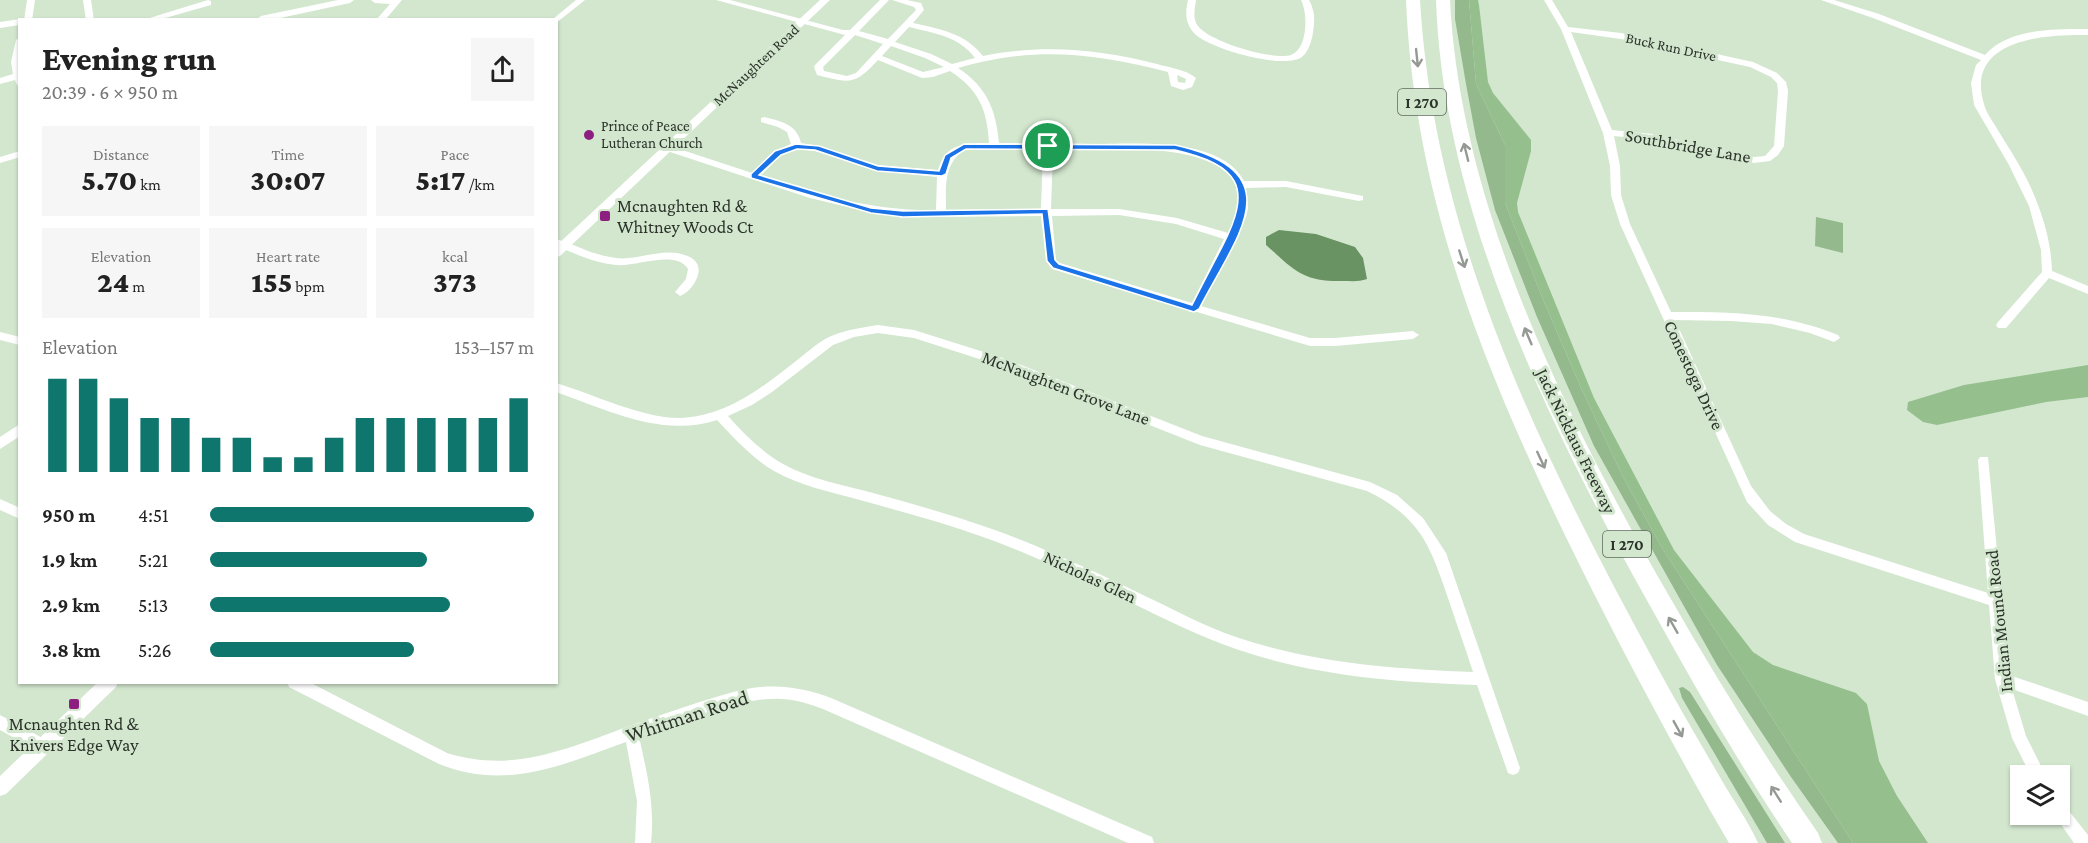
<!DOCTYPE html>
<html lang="en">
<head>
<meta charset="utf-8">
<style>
	body { margin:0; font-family:"Crimson Pro",serif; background:#f6f6f6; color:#222; height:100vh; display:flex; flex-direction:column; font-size:22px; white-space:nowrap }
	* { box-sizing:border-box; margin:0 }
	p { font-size:20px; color:#767676 }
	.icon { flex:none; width:33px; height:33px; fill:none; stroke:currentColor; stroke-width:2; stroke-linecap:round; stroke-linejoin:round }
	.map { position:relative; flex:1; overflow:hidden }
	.side { position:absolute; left:18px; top:18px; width:540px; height:666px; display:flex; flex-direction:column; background:#fff; border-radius:0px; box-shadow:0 2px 4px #0004 }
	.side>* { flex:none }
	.buttons { position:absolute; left:2010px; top:765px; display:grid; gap:12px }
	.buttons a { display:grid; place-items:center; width:60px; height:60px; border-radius:0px; background:#fff; box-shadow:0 2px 4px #0004; font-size:30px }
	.pin { position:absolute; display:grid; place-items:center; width:51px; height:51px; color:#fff; margin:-26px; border:3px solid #fff; border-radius:50%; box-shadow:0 2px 6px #0007 }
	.round { display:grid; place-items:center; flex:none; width:63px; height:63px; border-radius:0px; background:#f6f6f6 }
	.head { display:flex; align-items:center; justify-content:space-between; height:102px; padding:0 24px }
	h1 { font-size:33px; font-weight:800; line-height:45px }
	.metrics { display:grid; grid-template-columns:repeat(3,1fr); gap:9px; height:102px; padding:6px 24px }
	.metrics div { display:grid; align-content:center; border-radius:0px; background:#f6f6f6; text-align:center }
	.metrics b { font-size:30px; font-weight:800 }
	.metrics small { font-size:16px; font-weight:400 }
	.metrics p { font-size:16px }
	.chart { height:168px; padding:12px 24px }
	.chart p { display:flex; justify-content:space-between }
	.chart svg { width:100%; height:108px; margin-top:6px; stroke:#0f766e; stroke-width:6 }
	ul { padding:0 24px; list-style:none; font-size:20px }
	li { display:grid; grid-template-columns:96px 72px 1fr; align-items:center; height:45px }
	li i { height:15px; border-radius:8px; background:#0f766e }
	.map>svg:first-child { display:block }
	.green { fill:#93b98d }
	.forest { fill:#95c08e }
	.water { fill:#6a9363 }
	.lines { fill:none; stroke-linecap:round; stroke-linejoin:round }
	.minor { fill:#fff; fill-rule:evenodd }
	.tertiary { fill:#fff; fill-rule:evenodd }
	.motorway { fill:#fff; fill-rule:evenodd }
	.oneway { stroke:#959994 }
	.route { fill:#1a73e8; stroke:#fff; stroke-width:1.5; fill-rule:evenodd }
	.poi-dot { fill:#8d1f81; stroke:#d3e7cf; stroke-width:2 }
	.labels { text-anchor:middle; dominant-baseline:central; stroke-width:6; stroke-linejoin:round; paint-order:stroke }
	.far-street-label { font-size:15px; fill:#2b332a; stroke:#d3e7cf }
	.far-poi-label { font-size:15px; fill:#2b332a; stroke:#d3e7cf; text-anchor:start }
	.shield { fill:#d3e7cf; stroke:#5d695c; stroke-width:1.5 }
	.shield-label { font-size:16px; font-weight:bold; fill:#2b332a }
	.street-label { font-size:18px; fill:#2b332a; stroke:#d3e7cf }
	.poi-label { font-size:18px; fill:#2b332a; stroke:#d3e7cf; text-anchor:start }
	.near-street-label { font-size:21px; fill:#2b332a; stroke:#d3e7cf }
</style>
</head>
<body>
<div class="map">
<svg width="2088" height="843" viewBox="0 0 2088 843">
	<rect width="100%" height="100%" fill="#d3e7cf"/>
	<g class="green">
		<path d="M1455 0H1469L1476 84 1505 145V203L1544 302 1581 388 1623 477 1662 548 1853 843H1838L1791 777 1717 665 1594 446 1537 317 1495 210 1476 138 1466 84 1455 19Z"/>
		<path d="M1816 217 1843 223V253L1815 246Z"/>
		<path d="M1683 687 1690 692 1785 843H1767L1682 698 1679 688Z"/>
	</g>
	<g class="forest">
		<path d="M1469 0H1478L1479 5 1488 82 1493 93 1531 140V151L1517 203 1518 212 1594 398 1674 550 1753 652 1773 665 1856 693 1867 704 1879 761 1897 796 1928 843H1853L1662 548 1623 477 1581 388 1544 302 1505 203V145L1476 84Z"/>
		<path d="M2088 365V397L2046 402 1937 425 1923 422 1907 410 1908 402 1964 385Z"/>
	</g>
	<path class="water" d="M1279 230 1316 234 1355 247 1363 258 1367 279C1359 282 1351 281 1344 281 1303 282 1295 271 1266 245V237Z"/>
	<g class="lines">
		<g class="minor">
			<path d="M27 0H35L32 20H24Z"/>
			<path d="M83 0H91L94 20H86Z"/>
			<path d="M208 0 211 1V5L158 20H143Z"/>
			<path d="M338 0H354L350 3 271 20 257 19 261 16Z"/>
			<path d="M371 0H402L385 20H376L390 4 375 3Z"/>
			<path d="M576 0H585L556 23V20L553 19Z"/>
			<path d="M716 0H730L843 30H850L880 0H889L859 31 888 39 916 10 914 7 892 0H907L921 3 924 10 913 23C940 29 965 33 983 56 1042 44 1099 49 1157 64 1170 68 1185 69 1196 78L1192 87 1183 90 1171 86 1168 72C1091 53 1036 46 958 68 987 87 996 110 999 143 1029 143 1060 143 1090 144 1133 144 1221 136 1244 181H1286L1363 196V200L1359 201 1286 187 1246 188 1248 208 1246 217 1201 306 1310 338H1335L1413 331 1419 335 1413 339 1335 346H1310L1197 312H1190L1189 310 1052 269 1046 261 1041 216 903 217 873 213 810 198 664 150 662 148 667 145 752 173 775 151 791 144 787 132 778 127 761 122V118L764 117C780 121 797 124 801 143L819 146 878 165 938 170C946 143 965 143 989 143 987 109 979 90 950 71L933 77 922 78 878 60C854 86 850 83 817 75L814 67 815 65 845 35ZM909 27C933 33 959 36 975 58L952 64 931 54 895 42ZM855 35 883 44 856 73 847 76 824 71 823 67ZM891 46 925 58 944 67 923 72 882 56ZM1177 75 1186 79 1185 83 1178 82ZM797 149 815 151 877 171 937 177 936 210C873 211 819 195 760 176L781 155ZM966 149H1043L1041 209 946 210C946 186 943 163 966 149ZM1053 149C1104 150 1283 132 1228 233L1177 218 1119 209H1051ZM1119 215 1176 224 1224 239 1192 303 1060 263 1056 260 1052 216Z"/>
			<path d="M1188 0H1196C1195 8 1193 15 1196 23 1204 41 1274 61 1291 55 1308 49 1308 13 1301 0H1309C1315 11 1315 20 1313 32 1312 40 1309 51 1302 57 1284 70 1210 49 1195 34 1185 24 1185 13 1188 0Z"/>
			<path d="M1544 0H1552L1568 27 1621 33 1753 62 1777 73 1786 82 1788 91 1784 146 1778 155 1770 161 1754 163 1652 140 1614 136 1620 166 1621 195 1630 224 1671 312C1731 312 1781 312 1838 335L1840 338 1834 342 1810 333 1772 324 1731 321 1675 320 1751 486 1770 511 1786 524 1804 534 1988 593 1978 460 1980 457H1988L2009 675 2088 702V716L2012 689 2026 736 2046 776H2031L2012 738 1995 679 1989 605 1795 542 1768 525 1747 502 1620 224 1611 195 1610 166 1603 133 1561 29ZM1571 32 1621 39 1750 67 1771 77 1777 83 1778 91 1774 146 1765 156 1754 157 1652 134 1612 130Z"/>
			<path d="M1821 0H1834L1879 14 1985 55C2008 28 2056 29 2088 29V35C2045 34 1964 39 1984 104 1986 113 1994 123 1999 132 2010 150 2022 168 2031 188 2043 215 2051 241 2052 271L2088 286V294L2049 278 2006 328H1998L1996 325 1998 322 2042 272 2041 250 2029 206 2009 165 1974 105 1971 83 1976 65 1981 60 1873 18Z"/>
			<path d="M20 19V25L0 28V22Z"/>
			<path d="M20 37V86L17 85 15 80 0 84V78L13 74 11 62 16 40Z"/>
			<path d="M20 151V157L0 163V157Z"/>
			<path d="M556 239C574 244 591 254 610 257 616 258 622 259 629 258 650 256 673 246 693 259 700 265 700 272 696 280 693 287 687 293 680 296L675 292 686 279 688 269C676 249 636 267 616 265 595 263 576 254 556 246Z"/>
			<path d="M878 325 914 330 1006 359 1202 436 1370 482 1397 495 1423 518 1446 553 1520 768 1518 773 1513 775 1508 773 1477 685C1396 682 1314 676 1236 649 1201 637 1169 621 1136 605 1087 581 1038 557 986 538 945 523 903 512 860 500 831 492 801 486 774 471 752 458 734 438 717 420 661 438 608 410 556 392V383C593 394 641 418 679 418 725 417 762 388 796 361 805 354 815 345 825 339 842 330 860 328 878 325ZM878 333 914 338 998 365 1200 445 1367 491C1420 517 1430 545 1448 598 1456 622 1465 647 1473 672 1393 669 1312 663 1236 637 1204 626 1175 610 1145 596 1096 572 1046 549 995 530 955 516 914 504 873 493 843 485 810 479 783 464 762 452 744 434 728 416L752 405 772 392 833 345 854 337Z"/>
			<path d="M0 332 20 337V345L0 340Z"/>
			<path d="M20 424V436L0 449V437Z"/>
			<path d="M0 499 20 508V519L0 510Z"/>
			<path d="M287 682H309L447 753C511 773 564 750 624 728 661 715 699 701 737 691 770 683 799 686 831 698L1152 837 1154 843H1128L823 709C810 704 797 700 783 699 739 696 681 722 639 737 647 772 655 806 651 843H635L637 801 626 742C562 765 506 791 439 764L289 687Z"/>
			<path d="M0 715 48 741 50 746 48 751 43 753 38 751 0 730Z"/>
			<path d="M2060 803 2065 806 2088 835V843H2074L2055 816 2054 814H2060Z"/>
		</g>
		<g class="tertiary">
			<path d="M820 0H830L560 256 556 257V246Z"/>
			<path d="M98 682H118L116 687 6 794 0 796V776Z"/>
		</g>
		<g class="motorway">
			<path d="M1406 0H1420C1434 240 1542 455 1655 663 1676 702 1699 741 1721 779 1733 800 1748 821 1758 843H1729L1711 812C1658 718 1608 624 1561 527 1479 356 1414 192 1406 0Z"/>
			<path d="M1436 0H1450C1460 206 1566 418 1668 594 1715 676 1764 756 1818 833L1822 843H1792C1740 766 1694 685 1649 604 1548 424 1443 209 1436 0Z"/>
		</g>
	</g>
	<defs><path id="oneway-shaft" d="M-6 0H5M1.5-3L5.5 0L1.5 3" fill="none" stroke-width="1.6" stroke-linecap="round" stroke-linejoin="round" transform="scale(1.5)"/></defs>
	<g class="oneway">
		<use href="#oneway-shaft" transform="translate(1417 58) rotate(84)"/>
		<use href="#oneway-shaft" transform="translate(1466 152) rotate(-104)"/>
		<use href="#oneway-shaft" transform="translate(1462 259) rotate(72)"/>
		<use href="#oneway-shaft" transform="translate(1528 336) rotate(-113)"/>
		<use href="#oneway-shaft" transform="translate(1541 460) rotate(65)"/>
		<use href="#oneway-shaft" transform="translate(1673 625) rotate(-120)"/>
		<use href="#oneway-shaft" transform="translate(1678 729) rotate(61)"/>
		<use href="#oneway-shaft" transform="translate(1776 794) rotate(-122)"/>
	</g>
	<path class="route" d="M796 144 819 146 878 166 939 171 945 155 964 144 1175 145C1295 172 1237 235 1199 309L1194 312 1053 268 1047 261 1042 214 903 217 871 213 751 178V174L775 151ZM797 149 815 150 877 171 942 176 946 174 951 158 966 149 1175 150C1240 165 1253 187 1222 247 1212 266 1202 285 1192 305L1059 264 1055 260 1048 209 903 211 871 208 759 175 781 155Z"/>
	<g class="poi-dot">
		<circle cx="589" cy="135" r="6"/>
		<rect x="599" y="210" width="12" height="12" rx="3"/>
		<rect x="68" y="698" width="12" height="12" rx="3"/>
	</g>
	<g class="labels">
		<g class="far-street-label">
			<text transform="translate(1671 47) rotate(12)">Buck Run Drive</text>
			<text transform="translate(756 65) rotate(-43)">McNaughten Road</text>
		</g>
		<g class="far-poi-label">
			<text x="601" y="126">Prince of Peace<tspan x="601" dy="17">Lutheran Church</tspan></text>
		</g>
		<g class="shield">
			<rect x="1398" y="89" width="48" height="26" rx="4.5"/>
			<rect x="1603" y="531" width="48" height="26" rx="4.5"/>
		</g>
		<g class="shield-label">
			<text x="1422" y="102">I 270</text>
			<text x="1627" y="544">I 270</text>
		</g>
		<g class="street-label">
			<text transform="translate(1688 146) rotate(10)">Southbridge Lane</text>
			<text transform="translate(1694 375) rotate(65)">Conestoga Drive</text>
			<text transform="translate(1066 388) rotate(21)">McNaughten Grove Lane</text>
			<text transform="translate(1576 441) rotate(64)">Jack Nicklaus Freeway</text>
			<text transform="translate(1090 577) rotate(25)">Nicholas Glen</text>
			<text transform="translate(1999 621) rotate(-96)">Indian Mound Road</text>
		</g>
		<g class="poi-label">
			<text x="617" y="206">Mcnaughten Rd &amp;<tspan x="617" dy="21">Whitney Woods Ct</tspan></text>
			<text x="74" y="724" text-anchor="middle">Mcnaughten Rd &amp;<tspan x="74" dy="21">Knivers Edge Way</tspan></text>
		</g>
		<g class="near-street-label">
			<text transform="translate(687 716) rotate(-18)">Whitman Road</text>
		</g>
	</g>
</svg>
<div class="buttons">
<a><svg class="icon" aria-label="layers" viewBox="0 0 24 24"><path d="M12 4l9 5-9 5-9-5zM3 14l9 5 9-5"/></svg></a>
</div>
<div class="pin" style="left:1048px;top:146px;background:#1e9e55"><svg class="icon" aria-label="arrive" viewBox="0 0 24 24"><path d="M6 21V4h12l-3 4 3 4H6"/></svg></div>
<section class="side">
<div class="head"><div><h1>Evening run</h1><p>20:39 · 6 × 950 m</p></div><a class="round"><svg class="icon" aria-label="share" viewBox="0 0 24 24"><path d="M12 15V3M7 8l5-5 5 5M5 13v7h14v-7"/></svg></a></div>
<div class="metrics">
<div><p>Distance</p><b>5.70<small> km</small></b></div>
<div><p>Time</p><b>30:07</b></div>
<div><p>Pace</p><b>5:17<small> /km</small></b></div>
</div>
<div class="metrics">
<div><p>Elevation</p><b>24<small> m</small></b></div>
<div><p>Heart rate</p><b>155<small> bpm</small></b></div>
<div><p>kcal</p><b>373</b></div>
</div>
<div class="chart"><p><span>Elevation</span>153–157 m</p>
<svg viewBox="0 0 160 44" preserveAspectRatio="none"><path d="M5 44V6M15 44V6M25 44V14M35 44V22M45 44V22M55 44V30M65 44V30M75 44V38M85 44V38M95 44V30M105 44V22M115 44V22M125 44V22M135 44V22M145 44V22M155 44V14"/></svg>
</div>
<ul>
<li><b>950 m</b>4:51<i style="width:100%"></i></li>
<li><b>1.9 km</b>5:21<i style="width:67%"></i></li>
<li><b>2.9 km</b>5:13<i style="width:74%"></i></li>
<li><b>3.8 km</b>5:26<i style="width:63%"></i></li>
</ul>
</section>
</div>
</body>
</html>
